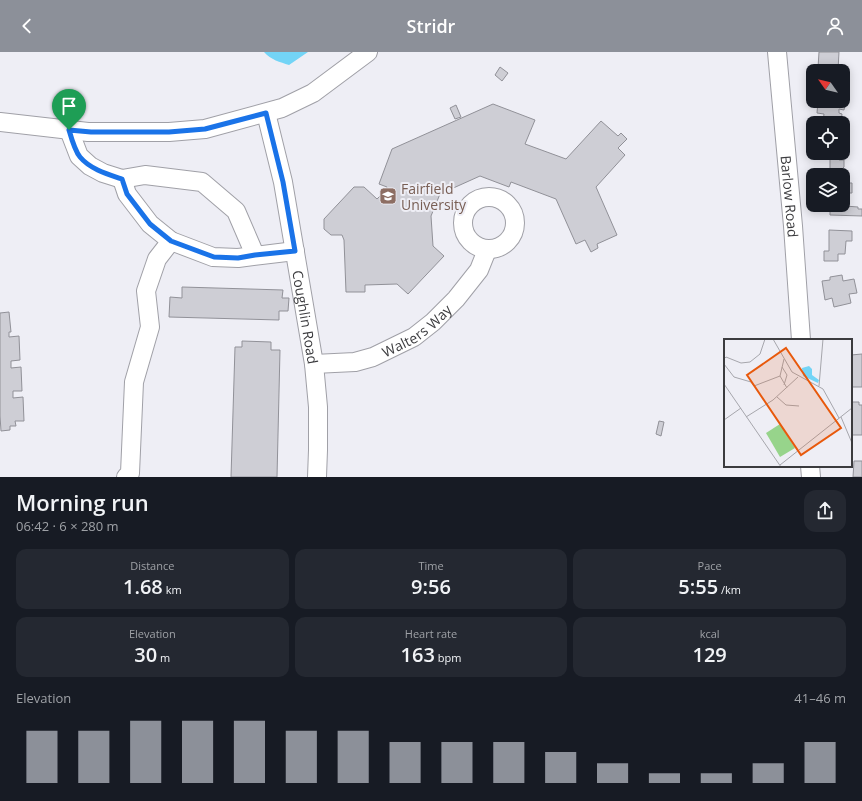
<!DOCTYPE html>
<html lang="en">
<head>
<meta charset="utf-8">
<style>
	body { margin:0; font-family:"Open Sans",sans-serif; background:#242831; color:#f1f3f6; height:100vh; display:flex; flex-direction:column; font-size:15px; white-space:nowrap }
	* { box-sizing:border-box; margin:0 }
	p { font-size:13px; color:#9ea1a6 }
	.icon { flex:none; width:22px; height:22px; fill:none; stroke:currentColor; stroke-width:2; stroke-linecap:round; stroke-linejoin:round }
	.map { position:relative; height:425px; overflow:hidden }
	.sheet { display:flex; flex-direction:column; background:#171b24; flex:1 }
	.sheet>* { flex:none }
	.needle { width:26px; rotate:304deg }
	.fabs { position:absolute; left:806px; top:12px; display:grid; gap:8px }
	.fabs a { display:grid; place-items:center; width:44px; height:44px; border-radius:8px; background:#171b24; box-shadow:0 2px 10px #0003; font-size:20px }
	.pin { position:absolute; display:grid; place-items:center; width:34px; height:34px; color:#fff; margin:-41px -17px; border-radius:50% 50% 50% 0; rotate:-45deg; box-shadow:0 0 4px #0007 }
	.pin .icon { rotate:45deg }
	.round { display:grid; place-items:center; flex:none; width:42px; height:42px; border-radius:12px; background:#242831 }
	.head { display:flex; align-items:center; justify-content:space-between; height:68px; padding:0 16px }
	h1 { font-size:22px; font-weight:600; line-height:30px }
	.figures { display:grid; grid-template-columns:repeat(3,1fr); gap:6px; height:68px; padding:4px 16px }
	.figures div { display:grid; align-content:center; border-radius:10px; background:#242831; text-align:center }
	.figures b { font-size:20px; font-weight:600 }
	.figures small { font-size:11px; font-weight:400 }
	.figures p { font-size:11px }
	.chart { height:112px; padding:8px 16px }
	.chart p { display:flex; justify-content:space-between }
	.chart svg { width:100%; height:72px; margin-top:4px; stroke:#8c9099; stroke-width:6 }
	header { display:flex; justify-content:space-between; align-items:center; height:52px; padding:0 16px; background:#8c9099; color:#fff; font-size:18px; font-weight:600 }
	.map>svg:first-child { display:block }
	.water { fill:#73d4f6 }
	.building { fill:#ceced5; stroke:#919198 }
	.lines { fill:none; stroke-linecap:round; stroke-linejoin:round }
	.minor-casing { stroke:#a0a0a7; stroke-width:20 }
	.minor { stroke:#fff; stroke-width:18 }
	.route-casing { stroke:#fff; stroke-width:8 }
	.route { stroke:#1a73e8; stroke-width:5 }
	.labels { text-anchor:middle; dominant-baseline:central; stroke-width:4; stroke-linejoin:round; paint-order:stroke }
	.education-label { font-size:14px; fill:#785e54; stroke:#eeeef5; text-anchor:start }
	.street-label { font-size:14px; fill:#3b3b3e; stroke:#eeeef5 }
	.inset-road { fill:none; stroke:#a6a6ac; stroke-width:1 }
	.view { fill:#e8590c; fill-opacity:0.15; stroke:#e8590c; stroke-width:2 }
	.inset-edge { fill:none; stroke:#3b3b3e; stroke-width:2 }
</style>
</head>
<body>
<header><svg class="icon" aria-label="back" viewBox="0 0 24 24"><path d="M15 5l-7 7 7 7"/></svg>Stridr<svg class="icon" aria-label="person" viewBox="0 0 24 24"><circle cx="12" cy="8" r="4"/><path d="M4 21q1-7 8-7t8 7"/></svg></header>
<div class="map">
<svg width="862" height="425" viewBox="0 0 862 425">
	<rect width="100%" height="100%" fill="#eeeef5"/>
	<path class="water" d="M264 0H308L289 13C280 10 271 8 264 0Z"/>
	<g class="building">
		<path d="M819 0H839L838 18 818 16Z"/>
		<path d="M500 15 508 21 502 29 495 23Z"/>
		<path d="M843 46 846 47 844 58 839 57V61L842 62 841 71 823 70 824 62 817 61 818 49H843Z"/>
		<path d="M493 52 535 68 525 92 566 107 601 69 618 84 621 81 627 87 618 96 625 103 596 135 617 183 597 192 598 196 591 200 585 188 576 192 556 147 511 130 509 135 480 124 440 142 431 164 433 194 444 204 408 242 397 232 365 233V240H346L344 188 342 183H331L324 177V167L354 135H364L377 147 380 144 383 146 387 135 379 132 392 97Z"/>
		<path d="M456 53 461 65 455 67 450 56Z"/>
		<path d="M821 101H839V108H844V115L842 117H830V106H821Z"/>
		<path d="M843 131H852V141H845V154L858 155V157H862V164L830 163V153H843Z"/>
		<path d="M829 178 852 179V189H846L845 202H838V209H824V199H829Z"/>
		<path d="M842 223 843 229 854 227 857 241 849 242 851 251 834 255 832 246 825 248 822 229 830 228V225Z"/>
		<path d="M182 235 283 238 282 246H289L288 259H279V268L169 265 170 245 182 246Z"/>
		<path d="M9 260 11 280H9V285L19 284 20 308 11 309V316L21 315 22 339H13V346L23 345 24 369H15L16 374H10V378L1 379 0 364V261Z"/>
		<path d="M242 289 271 290V298H280L277 425H231L235 295H242Z"/>
		<path d="M862 302V335H851V303Z"/>
		<path d="M851 350H859V353H862V383H851Z"/>
		<path d="M659 369 664 370 661 384 656 382Z"/>
		<path d="M854 409H862V425H853Z"/>
	</g>
	<g class="lines">
		<g class="minor-casing">
			<g id="minor">
				<path id="s1" d="M777 0 793 174 801 288"/>
				<path id="s2" d="M266 61 283 130 314 312 318 355V398L317 425"/>
				<path d="M0 70 88 80H169L205 77 282 56 313 41 368 0"/>
				<path d="M69 78 79 104 90 114 103 121 122 127 145 123 202 130 236 159 255 203"/>
				<path d="M122 127 127 142 150 172 171 189 213 205 238 206 295 199"/>
				<circle cx="489" cy="171" r="26"/>
				<path id="s3" d="M314 312 355 310 373 305 414 285 433 270 456 247 479 218 487 198"/>
				<path d="M810 414 811 425"/>
				<path d="M126 425 130 421 134 330 150 275 146 239 157 207 171 189"/>
			</g>
		</g>
		<use href="#minor" class="minor"/>
	</g>
	<g class="lines">
		<g class="route-casing">
			<path id="route" d="M266 61 283 130 295 199 255 203 238 206 214 205 171 189 150 172 127 142 122 127C107 122 90 117 80 105 75 99 71 85 69 78L91 80H169L205 77Z"/>
		</g>
		<use href="#route" class="route"/>
	</g>
	<defs>
		<g id="university-square" transform="scale(0.9)"><rect x="-9" y="-9" width="18" height="18" rx="4" fill="#8d6e63" stroke="#eeeef5"/><path d="M0-5L7-2L0 1L-7-2ZM-4 1L0 2.5L4 1V4Q0 6-4 4Z" fill="#fff"/></g>
	</defs>
	<g fill-rule="evenodd">
		<use href="#university-square" x="388" y="144"/>
	</g>
	<g class="labels">
		<g class="education-label">
			<text x="401" y="136">Fairfield<tspan x="401" dy="16">University</tspan></text>
		</g>
		<g class="street-label">
			<text stroke="none"><textPath href="#s1" startOffset="145">Barlow Road</textPath></text>
			<text stroke="none"><textPath href="#s2" startOffset="208">Coughlin Road</textPath></text>
			<text stroke="none"><textPath href="#s3" startOffset="111">Walters Way</textPath></text>
		</g>
	</g>
	<g transform="translate(724 287)">
		<rect width="128" height="128" fill="#eeeef5"/>
		<path d="M56 85 71 109 56 118 42 94Z" fill="#97d48b"/>
		<path d="M85 27 88 30V36L95 41 94 44 79 37 78 29Z" fill="#73d4f6"/>
		<path class="inset-road" d="M49 0 68 33 99 50 115 79M0 20 2 18 17 24 26 23 36 15 41 0M60 20 56 37 63 49M0 25 10 38 27 43 30 47 56 37M58 28 63 36 60 46M0 45 57 128M95 47 99 0M53 58 62 66 75 67M22 78 49 61 74 38M117 78 128 104M0 81 17 69M56 126 128 69"/>
		<path class="view" d="M62 9 117 89 77 116 23 36Z"/>
		<rect width="128" height="128" class="inset-edge"/>
	</g>
</svg>
<div class="fabs">
<a><svg class="needle" viewBox="-14 -14 28 28"><path d="M0-13l5 13h-10z" fill="#e53935"/><path d="M0 13l5-13h-10z" fill="#9ea1a6"/></svg></a>
<a><svg class="icon" aria-label="locate" viewBox="0 0 24 24"><circle cx="12" cy="12" r="6"/><path d="M12 2v4M12 18v4M2 12h4M18 12h4"/></svg></a>
<a><svg class="icon" aria-label="layers" viewBox="0 0 24 24"><path d="M12 4l9 5-9 5-9-5zM3 14l9 5 9-5"/></svg></a>
</div>
<div class="pin" style="left:69px;top:78px;background:#1e9e55"><svg class="icon" aria-label="arrive" viewBox="0 0 24 24"><path d="M6 21V4h12l-3 4 3 4H6"/></svg></div>
</div>
<section class="sheet">
<div class="head"><div><h1>Morning run</h1><p>06:42 · 6 × 280 m</p></div><a class="round"><svg class="icon" aria-label="share" viewBox="0 0 24 24"><path d="M12 15V3M7 8l5-5 5 5M5 13v7h14v-7"/></svg></a></div>
<div class="figures">
<div><p>Distance</p><b>1.68<small> km</small></b></div>
<div><p>Time</p><b>9:56</b></div>
<div><p>Pace</p><b>5:55<small> /km</small></b></div>
</div>
<div class="figures">
<div><p>Elevation</p><b>30<small> m</small></b></div>
<div><p>Heart rate</p><b>163<small> bpm</small></b></div>
<div><p>kcal</p><b>129</b></div>
</div>
<div class="chart"><p><span>Elevation</span>41–46 m</p>
<svg viewBox="0 0 160 44" preserveAspectRatio="none"><path d="M5 44V12M15 44V12M25 44V6M35 44V6M45 44V6M55 44V12M65 44V12M75 44V19M85 44V19M95 44V19M105 44V25M115 44V32M125 44V38M135 44V38M145 44V32M155 44V19"/></svg>
</div>
</section>
</body>
</html>
